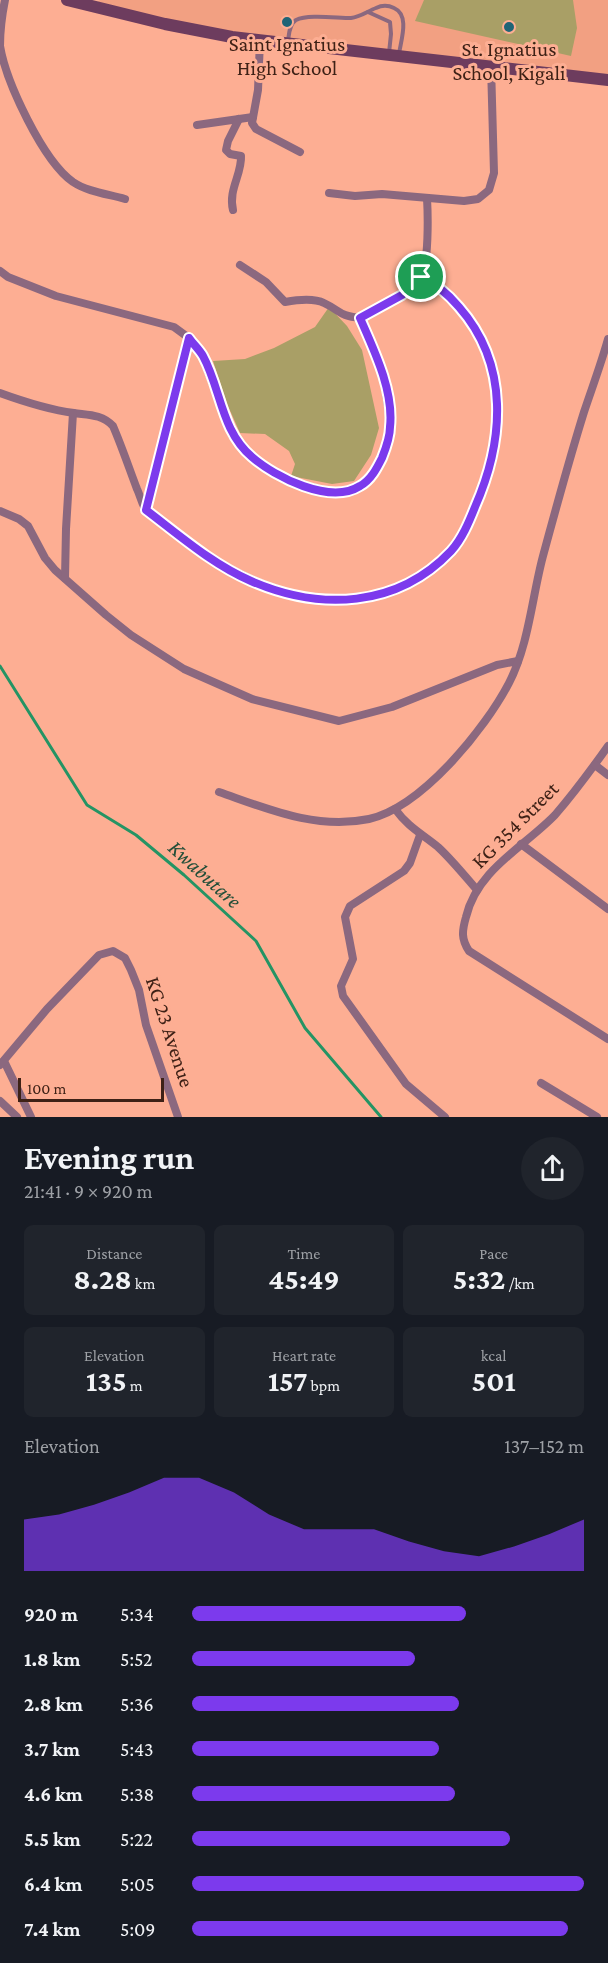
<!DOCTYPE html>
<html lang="en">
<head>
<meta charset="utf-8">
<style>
	body { margin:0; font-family:"Crimson Pro",serif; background:#20242c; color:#f1f3f6; height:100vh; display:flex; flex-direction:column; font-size:22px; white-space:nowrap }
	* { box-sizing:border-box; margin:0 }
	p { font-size:20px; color:#9ea1a6 }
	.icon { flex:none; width:33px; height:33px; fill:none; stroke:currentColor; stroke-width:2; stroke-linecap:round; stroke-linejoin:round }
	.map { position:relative; height:1117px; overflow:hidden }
	.sheet { display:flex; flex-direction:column; background:#171b24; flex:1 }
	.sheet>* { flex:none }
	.scale { position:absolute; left:18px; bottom:15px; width:146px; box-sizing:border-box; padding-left:6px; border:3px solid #3e2116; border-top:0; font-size:16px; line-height:21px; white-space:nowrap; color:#3e2116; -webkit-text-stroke:4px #fdae93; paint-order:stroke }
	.pin { position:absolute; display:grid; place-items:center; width:51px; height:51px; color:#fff; margin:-26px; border:3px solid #fff; border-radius:50%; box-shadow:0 2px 6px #0007 }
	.round { display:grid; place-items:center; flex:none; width:63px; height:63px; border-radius:32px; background:#20242c }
	.summary { display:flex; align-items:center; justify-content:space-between; height:102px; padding:0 24px }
	h1 { font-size:33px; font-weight:700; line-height:45px }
	.stats { display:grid; grid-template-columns:repeat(3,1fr); gap:9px; height:102px; padding:6px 24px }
	.stats div { display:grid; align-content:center; border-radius:9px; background:#20242c; text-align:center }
	.stats b { font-size:30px; font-weight:700 }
	.stats small { font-size:16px; font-weight:400 }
	.stats p { font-size:16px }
	.chart { height:168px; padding:12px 24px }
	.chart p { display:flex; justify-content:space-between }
	.chart svg { width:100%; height:108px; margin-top:6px; fill:#7c3aed; opacity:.7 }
	ul { padding:0 24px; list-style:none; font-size:20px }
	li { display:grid; grid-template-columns:96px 72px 1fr; align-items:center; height:45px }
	li i { height:15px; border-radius:8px; background:#7c3aed }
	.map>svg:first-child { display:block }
	.built { fill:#f2a082 }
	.green { fill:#a99f66 }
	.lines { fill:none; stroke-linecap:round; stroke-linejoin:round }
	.stream { stroke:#249464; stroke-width:3 }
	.lane { stroke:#8b687f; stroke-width:4 }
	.street { stroke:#8b687f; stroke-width:8 }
	.secondary { stroke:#6d3c5e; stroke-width:12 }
	.route-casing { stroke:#fff; stroke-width:12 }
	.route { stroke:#7c3aed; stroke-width:8 }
	.poi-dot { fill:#206476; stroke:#fdae93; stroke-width:2 }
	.labels { text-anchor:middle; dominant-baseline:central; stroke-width:6; stroke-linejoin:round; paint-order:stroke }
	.poi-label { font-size:21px; fill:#3e2116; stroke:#fdae93 }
	.street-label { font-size:21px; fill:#3e2116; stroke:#fdae93 }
	.water-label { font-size:22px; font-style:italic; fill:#244f39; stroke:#fdae93 }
</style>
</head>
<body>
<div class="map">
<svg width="608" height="1117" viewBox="0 0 608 1117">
	<rect width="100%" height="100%" fill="#fdae93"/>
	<path class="built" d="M100 0H608V78L232 37 92 7Z"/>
	<g class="green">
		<path d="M424 0H573L577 28 571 56 415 21Z"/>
		<path d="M329 307 347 326 362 350 379 428 371 455 354 481 332 484 291 476 295 464 289 451 265 434 240 433 228 406 213 361 245 359 274 348 315 327Z"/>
	</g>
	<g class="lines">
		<path class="stream" d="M0 666 87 805 136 835 184 875 256 941 305 1028 381 1117"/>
		<g class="lane">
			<path d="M368 12 390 22 391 34 389 53"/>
			<path d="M288 41C289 35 289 24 296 20 308 14 336 18 351 18 360 17 368 11 376 8 382 5 388 5 394 8 410 15 401 40 399 54"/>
		</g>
		<g class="street">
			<path d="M5 0C2 15 0 31 0 46 6 82 43 161 73 182 88 192 108 194 125 199"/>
			<path d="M260 40 258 90 252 123 256 129 300 152"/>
			<path d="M197 125 253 117"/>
			<path d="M329 193 355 196 382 194 464 201 478 199 489 190 494 173 491 65"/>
			<path d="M233 210C228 190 242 174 241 156L230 154 226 150 228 141 239 119"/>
			<path d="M0 271 8 277 56 296 174 327 189 338 202 355 232 435 238 443 251 456 285 480 331 492 351 491 367 482 376 469 385 449 391 427 384 379 360 318C339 316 341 311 324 303 314 298 296 300 285 302L266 282 240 265"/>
			<path d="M360 318C380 307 408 297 421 277 429 263 428 215 427 198"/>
			<path d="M0 393C22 401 51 410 74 413 88 415 102 414 113 426 122 447 129 468 137 489 140 495 142 505 146 510 152 519 176 533 185 540 265 600 374 633 451 551 462 539 469 522 475 507 504 441 510 364 459 307 448 294 437 284 421 277"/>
			<path d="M146 509 189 338"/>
			<path d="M0 511 19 519 28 526 45 558 55 570 106 615 131 635 184 669 252 699 339 721 392 707 497 665 518 661"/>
			<path d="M65 578 66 529 73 413"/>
			<path d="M608 746C591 770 574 793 555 815 524 847 477 870 466 917 462 931 461 939 469 951L608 1039"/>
			<path d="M595 765 608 775"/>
			<path d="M219 792C268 809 316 830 369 819 422 807 485 729 509 683 529 644 532 597 543 556 556 508 569 460 584 412 592 388 601 364 608 339"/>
			<path d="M395 809C409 828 421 833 438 847 452 860 464 875 477 890"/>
			<path d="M420 835 410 863 404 871 350 906 345 917 353 959 341 986 343 996 406 1084 445 1117"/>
			<path d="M521 844 608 909"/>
			<path d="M4 1061 31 1117"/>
			<path d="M0 1065 47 1009 99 955 113 951 125 958 131 970 139 990 146 1025 178 1117"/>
			<path d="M541 1083 597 1117"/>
			<path d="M0 1101 17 1117"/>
		</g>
		<path class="secondary" d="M67 0 165 24 232 37 608 80"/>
	</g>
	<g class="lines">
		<g class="route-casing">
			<path id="route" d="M421 277C437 284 448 294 459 307 510 365 504 441 475 507 469 522 462 539 451 551 397 608 320 611 251 581 212 564 179 535 146 510L189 338C193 344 199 349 203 356 221 389 221 431 252 457 275 477 330 505 360 486 371 480 377 468 382 458 386 448 390 437 390 427 394 391 374 350 360 318L402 295Z"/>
		</g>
		<use href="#route" class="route"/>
	</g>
	<g class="poi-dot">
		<circle cx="287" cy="22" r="6"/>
		<circle cx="509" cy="27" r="6"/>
	</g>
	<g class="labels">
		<g class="poi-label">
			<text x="287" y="44">Saint Ignatius<tspan x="287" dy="24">High School</tspan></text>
			<text x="509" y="49">St. Ignatius<tspan x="509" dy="24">School, Kigali</tspan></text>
		</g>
		<g class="street-label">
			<text transform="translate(515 825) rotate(-45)">KG 354 Street</text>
			<text transform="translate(170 1032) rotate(72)">KG 23 Avenue</text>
		</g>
		<g class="water-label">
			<text transform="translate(205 874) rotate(42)">Kwabutare</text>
		</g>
	</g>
</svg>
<div class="scale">100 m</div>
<div class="pin" style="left:421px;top:277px;background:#1e9e55"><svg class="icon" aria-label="arrive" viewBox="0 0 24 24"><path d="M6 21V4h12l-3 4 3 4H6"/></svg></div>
</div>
<section class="sheet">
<div class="summary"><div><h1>Evening run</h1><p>21:41 · 9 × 920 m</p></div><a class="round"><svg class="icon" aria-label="share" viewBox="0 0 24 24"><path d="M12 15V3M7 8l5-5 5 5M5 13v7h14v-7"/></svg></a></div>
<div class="stats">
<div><p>Distance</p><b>8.28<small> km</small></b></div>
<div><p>Time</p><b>45:49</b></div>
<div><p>Pace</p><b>5:32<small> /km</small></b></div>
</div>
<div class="stats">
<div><p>Elevation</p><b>135<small> m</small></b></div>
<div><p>Heart rate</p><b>157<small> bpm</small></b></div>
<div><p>kcal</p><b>501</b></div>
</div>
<div class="chart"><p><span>Elevation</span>137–152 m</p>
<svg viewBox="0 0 160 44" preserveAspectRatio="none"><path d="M0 44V23L10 21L20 17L30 12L40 6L50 6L60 12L70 21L80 27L90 27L100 27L110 32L120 36L130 38L140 34L150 29L160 23V44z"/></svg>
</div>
<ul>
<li><b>920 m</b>5:34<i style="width:70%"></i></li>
<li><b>1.8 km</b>5:52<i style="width:57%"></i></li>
<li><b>2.8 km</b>5:36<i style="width:68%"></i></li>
<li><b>3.7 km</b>5:43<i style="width:63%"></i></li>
<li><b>4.6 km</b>5:38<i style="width:67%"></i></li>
<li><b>5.5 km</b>5:22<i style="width:81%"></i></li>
<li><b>6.4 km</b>5:05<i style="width:100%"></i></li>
<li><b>7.4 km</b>5:09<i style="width:96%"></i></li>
</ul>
</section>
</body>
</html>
